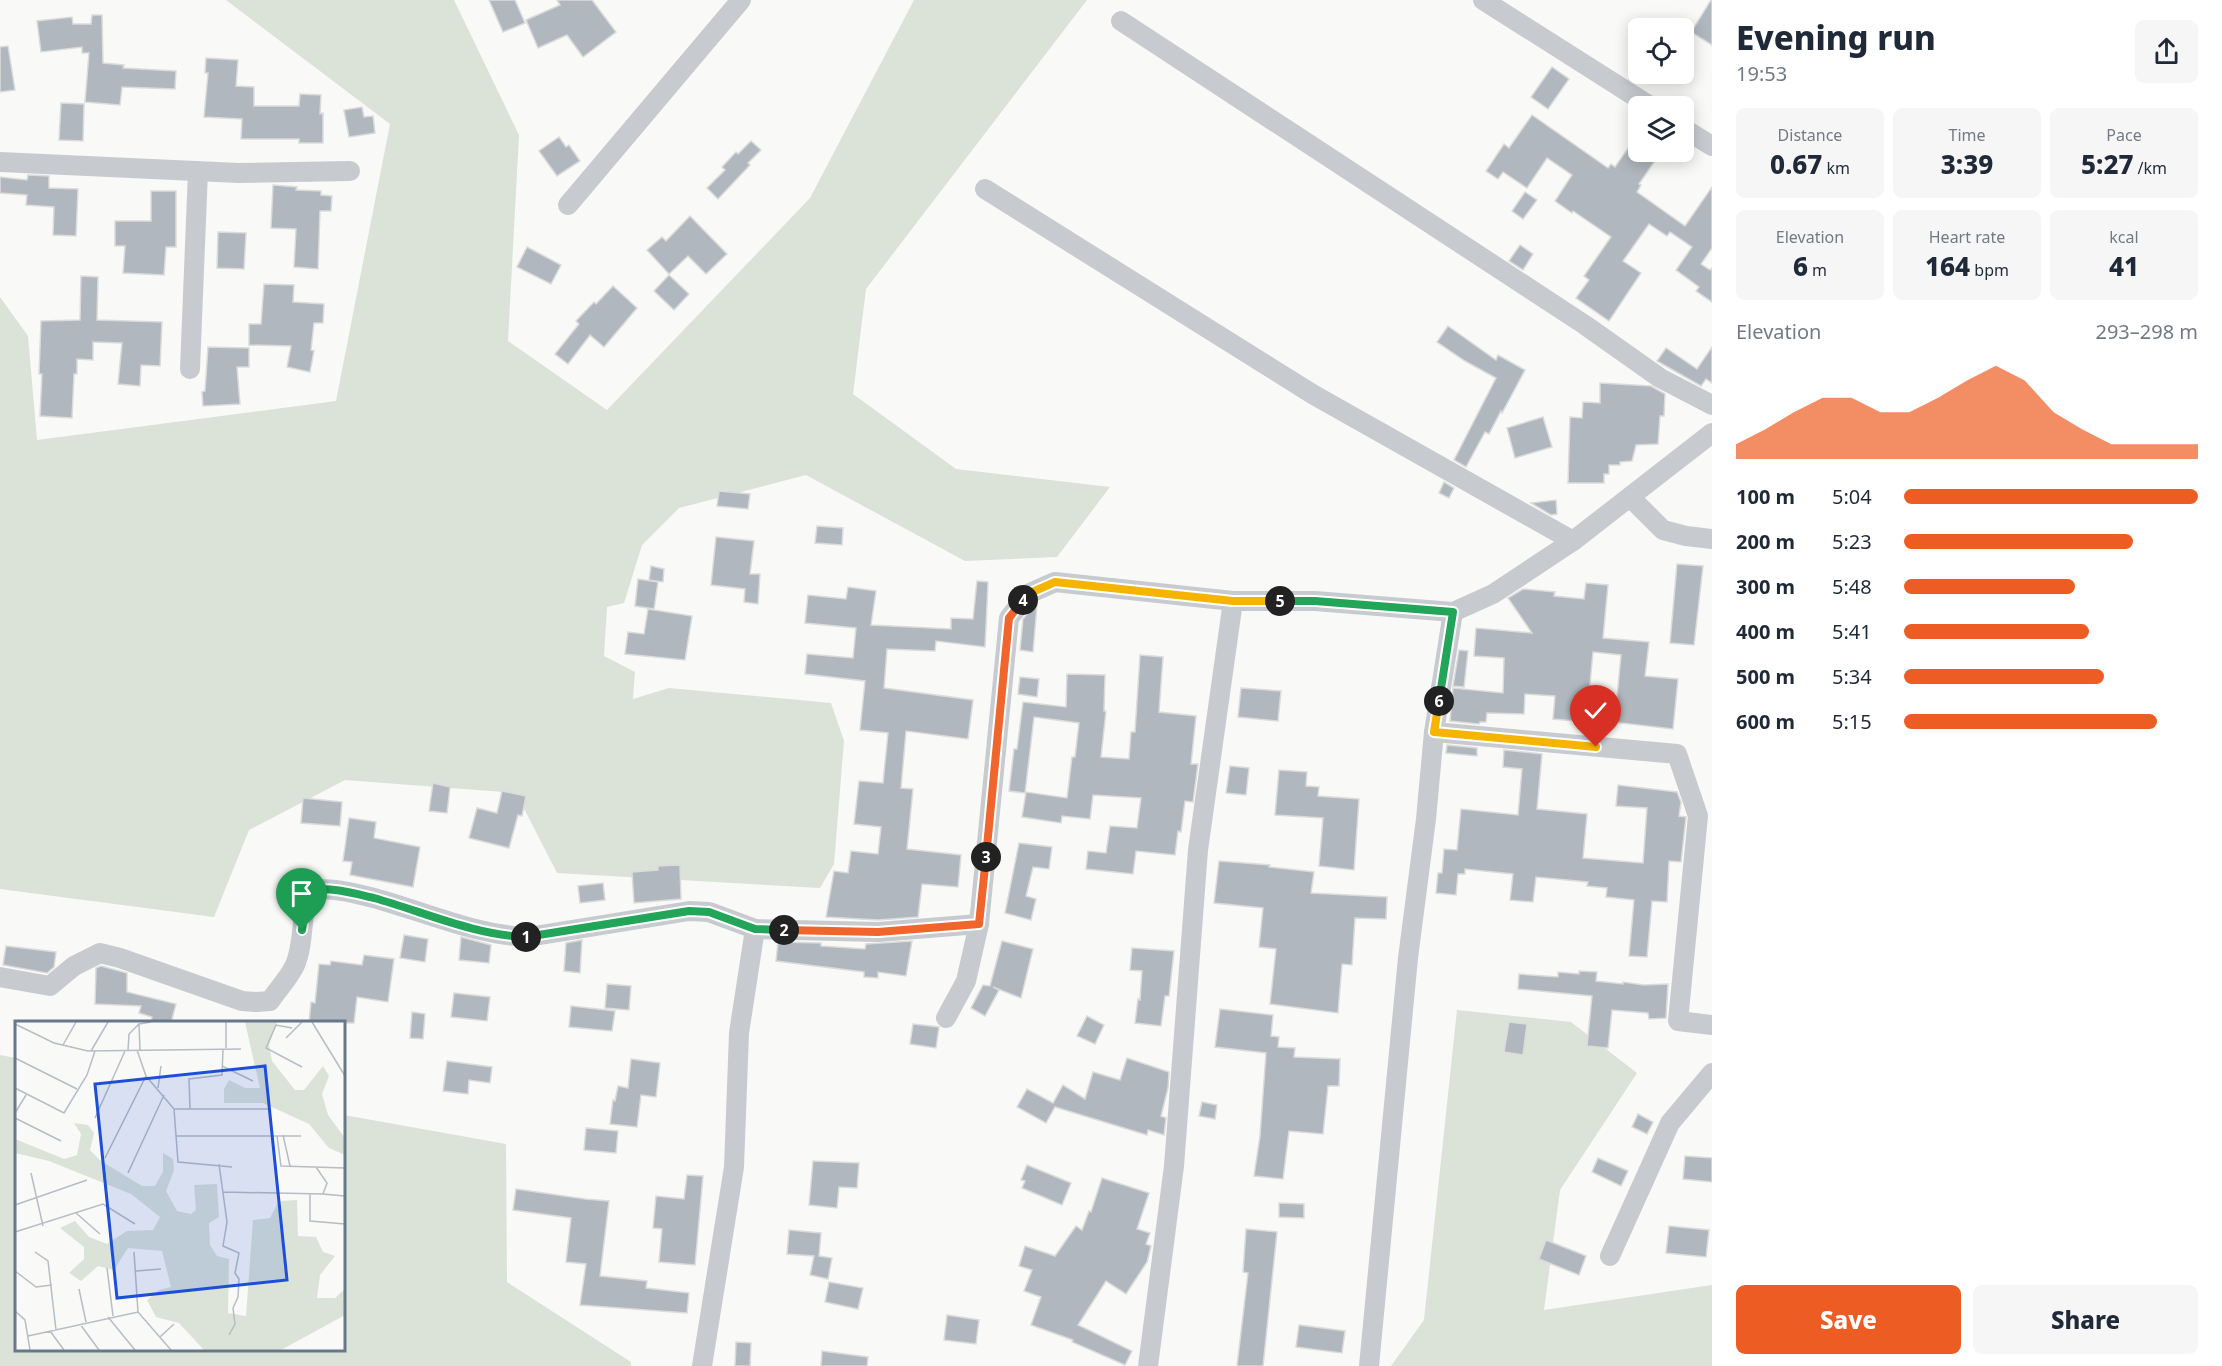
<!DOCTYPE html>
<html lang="en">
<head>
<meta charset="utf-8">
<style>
	body { margin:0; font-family:"Noto Sans",sans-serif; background:#f6f6f7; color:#1f2937; height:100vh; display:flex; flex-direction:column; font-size:22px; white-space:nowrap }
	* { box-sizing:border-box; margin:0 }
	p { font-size:20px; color:#747a83 }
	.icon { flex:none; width:33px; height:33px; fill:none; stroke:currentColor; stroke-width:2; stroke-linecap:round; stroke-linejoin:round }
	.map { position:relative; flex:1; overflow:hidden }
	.details { display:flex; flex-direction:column; background:#fff; width:510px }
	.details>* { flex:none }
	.buttons { position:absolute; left:1628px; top:18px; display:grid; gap:12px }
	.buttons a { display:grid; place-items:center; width:66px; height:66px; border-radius:9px; background:#fff; box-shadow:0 3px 15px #0003; font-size:30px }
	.pin { position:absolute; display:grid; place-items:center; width:51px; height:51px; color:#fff; margin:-62px -26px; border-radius:50% 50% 50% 0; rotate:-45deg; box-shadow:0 0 6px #0007 }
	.pin .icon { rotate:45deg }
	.km { position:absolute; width:30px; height:30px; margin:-15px; border-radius:50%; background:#222; color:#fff; font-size:16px; line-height:30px; text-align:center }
	.round { display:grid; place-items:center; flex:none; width:63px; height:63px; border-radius:9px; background:#f6f6f7 }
	.head { display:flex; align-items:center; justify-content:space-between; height:102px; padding:0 24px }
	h1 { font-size:33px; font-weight:800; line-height:45px }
	.metrics { display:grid; grid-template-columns:repeat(3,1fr); gap:9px; height:102px; padding:6px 24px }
	.metrics div { display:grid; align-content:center; border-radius:9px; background:#f6f6f7; text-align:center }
	.metrics b { font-size:26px; font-weight:800 }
	.metrics small { font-size:16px; font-weight:400 }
	.metrics p { font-size:16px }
	.chart { height:168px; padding:12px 24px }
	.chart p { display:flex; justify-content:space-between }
	.chart svg { width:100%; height:108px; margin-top:6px; fill:#ed5d23; opacity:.7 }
	.cta { display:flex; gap:12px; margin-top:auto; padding:12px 24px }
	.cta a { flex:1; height:69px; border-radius:9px; background:#ed5d23; color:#fff; font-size:24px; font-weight:800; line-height:69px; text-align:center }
	.cta a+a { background:#f6f6f7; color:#1f2937 }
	ul { padding:0 24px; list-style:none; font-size:20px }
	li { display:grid; grid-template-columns:96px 72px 1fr; align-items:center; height:45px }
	li i { height:15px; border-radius:8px; background:#ed5d23 }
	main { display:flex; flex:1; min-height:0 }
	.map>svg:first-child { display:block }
	.green { fill:#dbe2d8 }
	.building { fill:#b0b7be; stroke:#dbdbd9; stroke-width:1.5; fill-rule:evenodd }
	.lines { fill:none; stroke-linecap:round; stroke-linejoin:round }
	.minor { stroke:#c7cbcf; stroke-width:20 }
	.split-1-casing { stroke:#fff; stroke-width:12 }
	.split-2-casing { stroke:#fff; stroke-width:12 }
	.split-3-casing { stroke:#fff; stroke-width:12 }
	.split-4-casing { stroke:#fff; stroke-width:12 }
	.split-5-casing { stroke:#fff; stroke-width:12 }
	.split-6-casing { stroke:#fff; stroke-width:12 }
	.split-7-casing { stroke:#fff; stroke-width:12 }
	.split-1 { stroke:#22a559; stroke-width:8 }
	.split-2 { stroke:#22a559; stroke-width:8 }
	.split-3 { stroke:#f0652b; stroke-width:8 }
	.split-4 { stroke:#f0652b; stroke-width:8 }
	.split-5 { stroke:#f5b400; stroke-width:8 }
	.split-6 { stroke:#22a559; stroke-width:8 }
	.split-7 { stroke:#f5b400; stroke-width:8 }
	.inset-road { fill:none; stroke:#b6bdc4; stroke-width:1.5 }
	.view { fill:#1d4ed8; fill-opacity:0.15; stroke:#1d4ed8; stroke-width:3 }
	.inset-edge { fill:none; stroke:#67788a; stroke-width:3 }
</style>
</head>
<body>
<main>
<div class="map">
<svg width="1712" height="1366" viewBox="0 0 1712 1366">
	<rect width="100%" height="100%" fill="#f9f9f7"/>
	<g class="green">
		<path d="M226 0H454L519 135 508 341 607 410 810 198 914 0H1087L866 289 853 394 956 469 1110 487 1057 557 965 561 806 475 679 508 642 545 624 603 607 607 604 656 635 672 633 699 669 688 831 703 844 741 834 864 820 888 557 873 516 793 345 780 249 830 214 917 0 889V297L28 336 37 440 336 401 390 124Z"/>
		<path d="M1457 1010 1571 1022 1637 1073 1560 1190 1544 1310 1712 1285V1366H1391L1424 1320Z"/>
		<path d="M0 1055 16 1058V1350H344V1115L506 1144 507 1282 631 1362V1366H0Z"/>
	</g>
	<g class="building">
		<path d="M489 0H515L525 23 503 32Z"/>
		<path d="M557 0H592L616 32 583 57 567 35 538 48 526 20 560 5Z"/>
		<path d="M1711 0H1712V45L1691 32Z"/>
		<path d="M92 15H102L103 63 124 65 123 68 176 71 175 89 122 87 120 105 85 102 89 53H82V47L41 52 37 21 72 17 73 24H91Z"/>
		<path d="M8 46 15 90 0 92V47Z"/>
		<path d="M206 58 238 60 236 86 254 87V106H299L300 94 321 95 320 114 323 113V143H299V139H241L242 119 204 117 208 73H205Z"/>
		<path d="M1552 67 1569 79 1548 109 1531 97Z"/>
		<path d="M61 103 84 104 83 141 59 140Z"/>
		<path d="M362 107 364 117 373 116 375 133 349 137 344 110Z"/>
		<path d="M1532 115 1608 168 1611 164 1615 167 1638 134V152H1661L1639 184 1641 185 1637 192 1685 226 1712 187V248L1701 264 1710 270 1712 268V302L1696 291 1699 287 1676 270 1692 247 1670 232 1667 236 1649 224 1623 261 1641 273 1609 321 1576 298 1589 280 1584 276 1611 237 1573 211 1572 213 1555 201 1572 175 1547 158 1527 188 1503 172 1498 179 1486 171 1504 144 1509 148Z"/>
		<path d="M559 137 566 147 569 145 580 161 557 176 539 151Z"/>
		<path d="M751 141 761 150 748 163 750 165 718 199 707 188 725 170 722 167 736 152 738 154Z"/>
		<path d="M28 175 49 176V188L78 189 76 236 53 235 54 207 26 205 27 195 0 193V177L27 180Z"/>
		<path d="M273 185 297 187 296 190 321 191V195L332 196 331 211H320L318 269 294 267 296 229 271 228Z"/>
		<path d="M151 191H176V247H166L164 275 123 273 125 246H115V221H151Z"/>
		<path d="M1525 192 1537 200 1523 219 1512 211Z"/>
		<path d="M690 216 727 254 706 274 688 256 669 274 647 250 662 237 666 241Z"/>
		<path d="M218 232 246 233 244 269 217 268Z"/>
		<path d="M1520 245 1533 254 1523 270 1509 261Z"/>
		<path d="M527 247 561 265 551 284 517 267Z"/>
		<path d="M669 275 689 294 674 310 654 291Z"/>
		<path d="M81 276 98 277 97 320 162 322 160 366 141 365 140 386 118 384 122 343 93 342V360L77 359V374H74L72 418 40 416 42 374H39L41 321 80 320Z"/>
		<path d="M264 284 294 285 293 302 324 304 323 323H314L311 350 314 351 310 372 287 367 291 346 249 345V324H261Z"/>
		<path d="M613 286 637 308 604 347 590 335 568 364 555 354 579 324 576 321 594 302 596 304Z"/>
		<path d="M1448 326 1496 360 1498 355 1525 370 1502 413 1501 411 1489 434 1485 432 1466 467 1454 460 1496 378 1465 361 1437 342Z"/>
		<path d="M208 347 249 348V367H237L240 404 203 406 202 392 205 391Z"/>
		<path d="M1712 347V383L1706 379 1701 386 1657 361 1666 348 1697 369Z"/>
		<path d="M1600 383 1651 386 1665 394 1664 416H1660L1658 444 1636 445 1632 461 1620 462V465H1609V474H1604V483H1568L1570 417 1582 418 1583 402 1600 403Z"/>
		<path d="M1543 417 1552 447 1515 458 1507 428Z"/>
		<path d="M1444 482 1454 488 1449 498 1439 493Z"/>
		<path d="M719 491 750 494 748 509 717 506Z"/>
		<path d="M1556 500 1557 514 1551 515 1531 503Z"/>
		<path d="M817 526 843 528 842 545 815 543Z"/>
		<path d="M716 537 754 541 750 574H760L758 604 744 602 745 589 711 585Z"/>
		<path d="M1677 564 1703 566 1694 645 1670 643Z"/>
		<path d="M651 566 664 569 663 582 649 580Z"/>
		<path d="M638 579 658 582 654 609 635 606Z"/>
		<path d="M977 581 988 582 985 647 936 641 935 651 887 649 884 688 973 700 968 739 906 731 901 788 913 789 907 849 961 855 958 887 922 884 918 917 878 920 826 917 834 871 848 873 851 851 878 854 881 827 854 824 859 781 883 783 888 733 860 730 865 681 805 674 807 654 853 658 856 628 805 623 808 595 846 599 848 587 876 591 871 625 951 629V618L973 619Z"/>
		<path d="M1586 583 1608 585 1603 638 1649 642 1645 676 1678 679 1673 729 1587 719 1586 722 1553 719 1555 696 1525 694 1524 714 1487 713 1486 722H1480L1479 724 1450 721 1453 688 1503 693 1504 658 1474 656 1476 628 1532 633 1508 598 1523 589 1555 592 1554 596 1584 599ZM1593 652 1621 655 1617 697 1589 694Z"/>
		<path d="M1035 605H1037L1033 652 1020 650 1023 619Z"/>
		<path d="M648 609 692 616 685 660 625 654 628 632 644 634Z"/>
		<path d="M1459 650 1468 651 1464 687 1453 686Z"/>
		<path d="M1140 655 1163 657 1159 712 1196 716 1191 764H1198L1193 802 1185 801 1181 832 1178 831 1175 855 1136 851 1133 874 1086 869 1088 851 1106 853 1110 826 1137 828 1141 798 1093 795 1090 819 1062 816 1061 823 1022 817 1026 792 1067 798 1072 757H1075L1079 723 1034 717 1025 793 1009 791 1014 749H1017L1023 702 1066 707 1067 674 1105 675 1104 711H1106L1101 757 1129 759 1131 732H1135Z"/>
		<path d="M1020 677 1039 679 1037 697 1018 694Z"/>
		<path d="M1241 688 1281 691 1278 721 1238 717Z"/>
		<path d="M1447 745 1477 748V756L1446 753Z"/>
		<path d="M1504 750 1542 754 1537 809 1587 814 1583 858 1643 863 1647 808 1616 806 1618 785 1677 792 1681 802 1679 816 1686 817 1681 862 1669 861 1667 902 1652 901 1647 957 1629 956 1634 900 1606 897 1607 888 1587 886 1588 882 1536 877 1533 902 1510 900 1513 874 1465 869V874H1458L1456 895 1436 893 1438 873H1442L1444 849 1457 850 1461 809 1518 815 1522 769 1503 767Z"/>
		<path d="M1230 766 1249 768 1246 795 1226 793Z"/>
		<path d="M1279 770 1307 772 1306 786 1319 787 1318 796 1359 799 1354 870 1319 866 1323 818 1275 815Z"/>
		<path d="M433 783 450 787 447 813 429 811Z"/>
		<path d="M502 791 526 796 522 816 518 815 509 848 469 838 477 808 497 813Z"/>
		<path d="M303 798 342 802 340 826 301 823Z"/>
		<path d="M349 818 376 822 374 838 420 847 413 887 350 875 352 862 343 861Z"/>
		<path d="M1019 843 1052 847 1049 869 1033 867 1026 896 1036 899 1031 920 1005 913Z"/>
		<path d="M1219 861 1270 865 1269 867 1314 872 1311 893 1387 897 1386 919 1355 918 1352 965 1342 964 1338 1013 1270 1004 1276 949 1259 947 1263 908 1214 903Z"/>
		<path d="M680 865 681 899 634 903 632 872 658 870V866Z"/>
		<path d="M603 883 605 900 580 903 578 886Z"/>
		<path d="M404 935 428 939 425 962 400 958Z"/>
		<path d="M461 937 491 945 489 963 459 960Z"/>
		<path d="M582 940 580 973 564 971 566 943Z"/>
		<path d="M912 941 906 976 878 972V978L864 977V972L776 961 778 942 821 943V946L865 949 866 944Z"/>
		<path d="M1002 941 1033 949 1021 998 993 987 999 990 985 1016 971 1008 983 985 990 986Z"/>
		<path d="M6 946 56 952 54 967 47 973 3 965Z"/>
		<path d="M1132 948 1174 951 1169 996H1165L1161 1026 1135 1023 1138 999 1140 1000 1142 971 1130 970Z"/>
		<path d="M364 955 394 959 388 1002 357 997 354 1023H309L311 1002 315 1003 319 964 330 965 331 961 362 965Z"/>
		<path d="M101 966 127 973V992L176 1004 171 1023H151L152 1017 139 1013 141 1006 95 1004 96 968Z"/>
		<path d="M1579 971 1597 972 1596 981 1623 984V982L1644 985 1668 984 1666 1018 1649 1019 1648 1013 1612 1010 1608 1048 1587 1046 1592 996 1518 989 1519 974 1558 977V972L1579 974Z"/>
		<path d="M607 984 631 986 629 1010 605 1008Z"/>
		<path d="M454 993 490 997 487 1021 451 1017Z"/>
		<path d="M571 1006 615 1011 612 1031 569 1027Z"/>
		<path d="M1220 1009 1273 1015 1271 1036 1279 1037 1278 1047 1295 1048 1294 1057 1340 1059 1339 1086H1328L1323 1134 1289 1131 1283 1179 1254 1176 1260 1136 1266 1053 1215 1047Z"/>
		<path d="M412 1012 425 1014 423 1039 410 1038Z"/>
		<path d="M1087 1016 1104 1025 1095 1044 1077 1036Z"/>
		<path d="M1509 1022 1527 1024 1523 1055 1504 1052Z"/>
		<path d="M913 1024 939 1027 936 1048 910 1044Z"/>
		<path d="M1127 1058 1169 1072 1168 1088 1161 1116 1166 1118 1164 1135 1148 1130 1147 1135 1055 1107 1046 1123 1017 1107 1027 1089 1053 1103 1063 1085 1085 1099 1093 1072 1120 1080Z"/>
		<path d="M631 1059 660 1063 656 1097 641 1095 637 1127 610 1124 613 1100 615 1101 618 1086 628 1088Z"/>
		<path d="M447 1061 492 1067 490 1083 469 1080 468 1094 443 1091Z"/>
		<path d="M1202 1102 1217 1105 1215 1119 1199 1116Z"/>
		<path d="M1638 1114 1653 1122 1647 1134 1632 1127Z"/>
		<path d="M586 1128 618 1131 616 1153 584 1150Z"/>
		<path d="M1685 1156 1712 1158V1182L1683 1179Z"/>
		<path d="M1598 1158 1628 1171 1621 1186 1592 1172Z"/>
		<path d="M813 1161 859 1163 857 1188 839 1187 837 1208 809 1205Z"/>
		<path d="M1027 1165 1071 1183 1062 1205 1022 1188 1025 1181 1021 1180Z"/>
		<path d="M687 1175 703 1176 695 1265 659 1262 662 1229 653 1228 656 1196 684 1199Z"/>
		<path d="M1102 1178 1149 1193 1137 1229 1150 1233 1146 1244 1151 1246 1147 1262 1126 1294 1106 1281 1078 1325 1132 1351 1125 1365 1072 1342 1073 1340 1031 1325 1041 1297 1024 1291 1032 1270 1019 1266 1025 1246 1055 1256 1076 1226 1082 1230 1089 1211 1091 1212Z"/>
		<path d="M516 1189 585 1199 609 1201 600 1276 647 1281 646 1288 689 1293 687 1313 580 1305 586 1264 566 1262 571 1218 513 1210Z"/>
		<path d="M1279 1203 1304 1204V1218L1279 1217Z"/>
		<path d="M1669 1226 1709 1230 1706 1257 1666 1253Z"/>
		<path d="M1246 1229 1277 1232 1263 1366H1237L1248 1273 1243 1272Z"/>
		<path d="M789 1230 821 1233 819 1256 832 1258 828 1279 810 1275 814 1256 787 1254Z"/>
		<path d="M1546 1240 1586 1256 1579 1275 1539 1259Z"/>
		<path d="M829 1282 863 1288 858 1309 825 1302Z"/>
		<path d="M947 1315 979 1320 976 1344 944 1340Z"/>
		<path d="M1299 1325 1345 1331 1342 1353 1296 1347Z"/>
		<path d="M736 1342 751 1343 750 1366H735Z"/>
		<path d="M822 1351 868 1357 867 1366H821Z"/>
	</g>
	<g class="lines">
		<g class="minor">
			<path d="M1483 0 1650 106"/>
			<path d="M1121 21 1585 325 1660 378 1712 405"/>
			<path d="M1683 128 1712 146"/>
			<path d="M0 162 239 173 350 171"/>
			<path d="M985 189 1314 395 1573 541"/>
			<path d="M568 205 741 0"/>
			<path d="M190 369 198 171"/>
			<path d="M1630 497 1663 530 1686 536 1712 539"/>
			<path d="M1434 732 1677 754 1698 816 1678 1021 1712 1025"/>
			<path d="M0 977 50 986 74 966 100 953 120 958 242 1001 256 1002 270 1001C278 989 289 978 295 965 305 942 300 913 310 890 332 887 353 893 374 898 425 912 475 935 528 937L689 911 709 912 755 929 878 932 979 924"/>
			<path d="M946 1018 966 981 979 924 1009 618 1028 594 1055 582 1233 601H1315L1453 612 1493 594 1573 541 1712 433"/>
			<path d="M1610 1256 1670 1123 1712 1073"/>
			<path d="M702 1366 734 1167 739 1033 755 929"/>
			<path d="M1148 1366 1174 1166 1198 850 1233 601"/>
			<path d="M1369 1366 1408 958 1426 819 1434 732 1453 612"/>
		</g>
	</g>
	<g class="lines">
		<g class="split-1-casing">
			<path id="split-1" d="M302 930 306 901 310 890C332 887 353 893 374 898 424 912 474 935 526 937"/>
		</g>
		<g class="split-2-casing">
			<path id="split-2" d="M526 937 689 911 709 912 755 929 784 930"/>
		</g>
		<g class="split-3-casing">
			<path id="split-3" d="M784 930 878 932 979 924 986 857"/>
		</g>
		<g class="split-4-casing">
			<path id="split-4" d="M986 857 1009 618 1023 600"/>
		</g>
		<g class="split-5-casing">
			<path id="split-5" d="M1023 600 1028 594 1055 582 1233 601H1280"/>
		</g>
		<g class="split-6-casing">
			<path id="split-6" d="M1280 601H1315L1453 612 1439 701"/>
		</g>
		<g class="split-7-casing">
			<path id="split-7" d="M1439 701 1434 732 1596 747"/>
		</g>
		<use href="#split-1" class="split-1"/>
		<use href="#split-2" class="split-2"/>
		<use href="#split-3" class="split-3"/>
		<use href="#split-4" class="split-4"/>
		<use href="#split-5" class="split-5"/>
		<use href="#split-6" class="split-6"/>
		<use href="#split-7" class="split-7"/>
	</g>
	<g transform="translate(15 1021)">
		<rect width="330" height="330" fill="#f9f9f7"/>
		<path d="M230 1H262L254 24 257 40 280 69H289L308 45 314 55 307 73 313 94 330 117V134L314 127 294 103 248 82H209V68L214 59 230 67H245ZM59 102 73 104 79 112 75 129 86 140 127 165H140L148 151V132L158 138 159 149 151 170 162 190 176 193 181 189 179 164 202 163 204 196 194 202 195 224 202 235 214 238 213 292 231 295 238 199 255 197 264 180 282 179 283 215 301 216 308 231 320 235 305 254 302 277H320L330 268V294L266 329H189L164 302 141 296 132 279 144 269 156 266 147 230 113 227 99 249 83 245 66 260 54 252 69 238V226L45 207 60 200 74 216 92 223 112 210 138 209 145 196 116 173 34 140 0 132V118L49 138 62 134 66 113Z" fill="#dbe2d8"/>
		<path class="inset-road" d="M297 1 330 55M0 3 39 22 73 30 226 28M277 7 261 4 251 27 287 46M271 17 287 1M48 24 61 1M211 27V1M122 29 131 55 159 88 163 141 217 146M125 29 124 3 136 1M76 30 93 1M113 30 114 13 124 3M0 37 62 68M207 45 238 60M0 67 49 92 72 54 80 30M143 67 146 45M159 88H255M175 88 174 58 207 54 208 28M0 92 11 74M0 97 46 120M80 97 110 30M268 114 275 145M161 115H286M262 115 266 145 330 147M90 137 131 55M204 143 212 201 208 225 224 232 220 252 224 258 223 276 218 287 220 303 214 314M301 146 312 162 308 173 330 175M16 152 28 205M113 152 149 74M208 171 308 173M295 173V200L330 203M0 184 72 159M61 192 85 213M0 211 88 183 120 203M20 231 33 240 41 309M119 231 123 291M92 247 98 295M0 250 21 266 37 264M121 250 146 248M64 268 71 301M0 290 10 299 15 329M93 296 120 329M65 303 84 329M35 310 49 329M13 315 123 291 156 329M145 316 159 303"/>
		<path class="view" d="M250 45 272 259 102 277 80 63Z"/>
		<rect width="330" height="330" class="inset-edge"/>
	</g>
</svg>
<div class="buttons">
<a><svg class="icon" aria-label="locate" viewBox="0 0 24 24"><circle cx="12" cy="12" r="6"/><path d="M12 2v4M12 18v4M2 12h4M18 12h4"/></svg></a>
<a><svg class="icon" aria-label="layers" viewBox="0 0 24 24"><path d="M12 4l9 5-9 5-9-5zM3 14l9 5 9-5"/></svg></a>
</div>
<div class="pin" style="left:302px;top:930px;background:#1e9e55"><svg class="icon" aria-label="arrive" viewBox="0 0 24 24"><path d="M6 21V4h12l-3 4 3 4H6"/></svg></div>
<div class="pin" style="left:1596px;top:747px;background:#d93025"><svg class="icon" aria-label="check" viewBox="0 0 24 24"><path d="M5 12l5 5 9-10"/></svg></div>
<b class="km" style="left:526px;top:937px">1</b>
<b class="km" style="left:784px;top:930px">2</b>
<b class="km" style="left:986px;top:857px">3</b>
<b class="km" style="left:1023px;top:600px">4</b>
<b class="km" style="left:1280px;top:601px">5</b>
<b class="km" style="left:1439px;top:701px">6</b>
</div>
<section class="details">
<div class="head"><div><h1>Evening run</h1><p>19:53</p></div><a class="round"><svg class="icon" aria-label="share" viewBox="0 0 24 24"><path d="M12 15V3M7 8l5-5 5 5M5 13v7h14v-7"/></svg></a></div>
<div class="metrics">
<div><p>Distance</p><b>0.67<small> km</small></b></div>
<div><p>Time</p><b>3:39</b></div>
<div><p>Pace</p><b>5:27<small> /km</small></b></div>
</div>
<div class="metrics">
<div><p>Elevation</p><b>6<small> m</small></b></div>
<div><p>Heart rate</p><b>164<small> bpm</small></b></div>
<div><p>kcal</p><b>41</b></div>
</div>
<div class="chart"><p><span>Elevation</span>293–298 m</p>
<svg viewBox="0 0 160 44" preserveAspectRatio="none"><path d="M0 44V38L10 32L20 25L30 19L40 19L50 25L60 25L70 19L80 12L90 6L100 12L110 25L120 32L130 38L140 38L150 38L160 38V44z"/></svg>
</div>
<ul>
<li><b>100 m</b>5:04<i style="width:100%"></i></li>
<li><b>200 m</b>5:23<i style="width:78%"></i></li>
<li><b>300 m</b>5:48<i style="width:58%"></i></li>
<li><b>400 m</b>5:41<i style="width:63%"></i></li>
<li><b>500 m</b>5:34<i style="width:68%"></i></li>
<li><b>600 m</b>5:15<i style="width:86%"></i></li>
</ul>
<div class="cta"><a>Save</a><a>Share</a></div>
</section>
</main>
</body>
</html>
